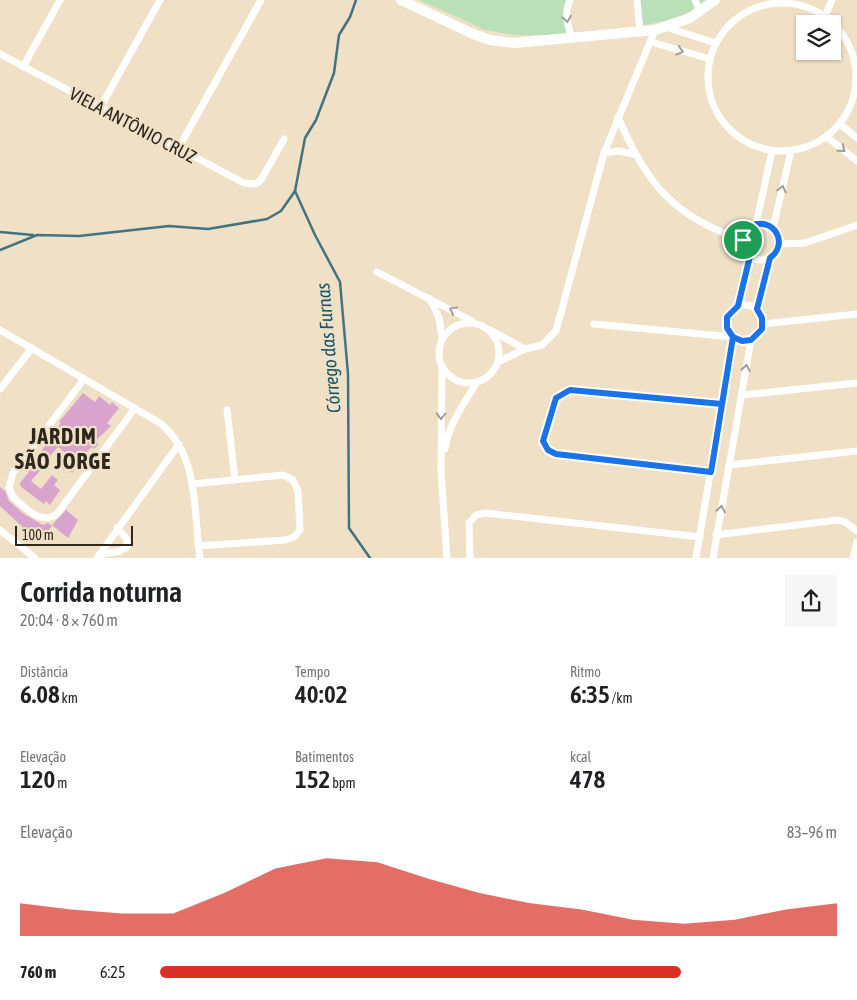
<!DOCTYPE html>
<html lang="pt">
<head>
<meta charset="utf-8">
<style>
	body { margin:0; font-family:"Asap Condensed",sans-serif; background:#f6f6f6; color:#202124; height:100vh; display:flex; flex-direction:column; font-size:19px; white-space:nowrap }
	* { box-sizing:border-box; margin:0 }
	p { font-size:16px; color:#757577 }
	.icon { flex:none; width:28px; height:28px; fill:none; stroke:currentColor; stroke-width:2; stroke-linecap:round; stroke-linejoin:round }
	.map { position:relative; height:558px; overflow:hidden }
	.sheet { display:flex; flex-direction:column; background:#fff; flex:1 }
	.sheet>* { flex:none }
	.fabs { position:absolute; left:796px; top:15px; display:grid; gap:10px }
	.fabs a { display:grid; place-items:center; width:45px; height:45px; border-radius:0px; background:#fff; box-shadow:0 1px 4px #0004; font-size:25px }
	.scale { position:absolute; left:15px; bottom:12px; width:118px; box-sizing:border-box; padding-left:5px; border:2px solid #2d271d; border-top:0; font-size:14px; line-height:18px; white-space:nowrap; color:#2d271d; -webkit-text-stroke:4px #efe0c6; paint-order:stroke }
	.pin { position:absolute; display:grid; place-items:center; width:42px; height:42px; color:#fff; margin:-21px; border:2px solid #fff; border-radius:50%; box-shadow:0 1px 5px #0007 }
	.round { display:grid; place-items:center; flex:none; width:52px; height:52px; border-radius:0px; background:#f6f6f6 }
	.summary { display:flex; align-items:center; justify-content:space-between; height:85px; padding:0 20px }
	h1 { font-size:28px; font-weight:600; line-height:38px }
	.stats { display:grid; grid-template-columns:repeat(3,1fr); gap:8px; height:85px; padding:5px 20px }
	.stats div { display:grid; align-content:center }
	.stats b { font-size:25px; font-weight:600 }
	.stats small { font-size:14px; font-weight:400 }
	.stats p { font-size:14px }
	.chart { height:140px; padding:10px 20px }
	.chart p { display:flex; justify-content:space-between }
	.chart svg { width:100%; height:90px; margin-top:5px; fill:#d93025; opacity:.7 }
	ul { padding:0 20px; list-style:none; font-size:16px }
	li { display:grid; grid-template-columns:80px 60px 1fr; align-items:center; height:38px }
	li i { height:12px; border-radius:6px; background:#d93025 }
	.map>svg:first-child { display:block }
	.green { fill:#bae0ba }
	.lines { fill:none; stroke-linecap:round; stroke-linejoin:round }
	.stream { stroke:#417380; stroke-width:2.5 }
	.building { fill:#d8a4ce }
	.street { stroke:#fff; stroke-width:7 }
	.secondary { stroke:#fff; stroke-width:10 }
	.oneway { stroke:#a09e99 }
	.route-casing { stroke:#fff; stroke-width:10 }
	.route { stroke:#1a73e8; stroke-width:6 }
	.labels { text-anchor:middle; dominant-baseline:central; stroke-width:4.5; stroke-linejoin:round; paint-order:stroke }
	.street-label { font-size:18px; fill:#2d271d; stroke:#efe0c6 }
	.water-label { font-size:19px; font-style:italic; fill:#185567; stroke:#efe0c6 }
	.district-label { font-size:22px; font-weight:bold; letter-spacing:1px; fill:#2d271d; stroke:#efe0c6 }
</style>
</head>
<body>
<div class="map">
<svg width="857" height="558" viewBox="0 0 857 558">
	<rect width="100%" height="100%" fill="#efe0c6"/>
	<g class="green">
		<path d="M419 0H569L570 35H515L486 30Z"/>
		<path d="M639 0H707C689 16 666 22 643 25Z"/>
	</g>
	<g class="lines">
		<g class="stream">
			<path d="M295 191 315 235 340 282 348 374 349 528 370 558"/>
			<path d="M0 232 33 235"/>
			<path d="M0 250 37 235 79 236 169 226 208 229 267 219 281 211 295 191 305 138 316 120 334 73 339 35 350 17 356 0"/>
		</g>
	</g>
	<g class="building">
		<path d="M83 393 95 402 99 396 110 405 112 402 119 408 107 423 111 426 95 441 99 444 94 449 92 447 84 454 74 465 76 467 72 473 62 465 69 456 58 447 49 457 51 458 31 481 41 489 52 475 58 480 54 485 60 490 50 505 46 501 44 504 21 487 20 483 32 468 30 466 51 438 61 423 59 422Z"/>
		<path d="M0 487 5 491 9 501 24 514 43 525 48 523 52 526 39 542 0 506Z"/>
		<path d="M66 510 78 520 68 538 52 525Z"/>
	</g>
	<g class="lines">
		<g class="street">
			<path d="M570 0C563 14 568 25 572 39"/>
			<path d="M637 0 640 32"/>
			<path d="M695 0 700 12"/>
			<circle cx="782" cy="77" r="74"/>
			<path d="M825 16 832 0"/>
			<path d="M666 27 715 43"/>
			<path d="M651 42 710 59"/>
			<path d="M0 54 244 183 256 184 261 180 284 139"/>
			<path d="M23 67 60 0"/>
			<path d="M100 108 160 0"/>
			<path d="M618 117C646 183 673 217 743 240"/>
			<path d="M840 124 857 138"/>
			<path d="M827 137 857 161"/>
			<path d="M178 149 261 0"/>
			<path d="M604 153 619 151 633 154"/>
			<circle cx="761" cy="242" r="18"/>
			<path d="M756 224 772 151"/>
			<path d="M773 228 791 151"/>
			<path d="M780 244 805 243 857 225"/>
			<path d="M377 272 472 321"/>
			<path d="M430 299 439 318 442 338"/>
			<circle cx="745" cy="323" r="18"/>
			<path d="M738 305 750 256"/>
			<path d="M757 309 770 258"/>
			<circle cx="469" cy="353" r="30"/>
			<path d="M594 324 733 337 696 558"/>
			<path d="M763 324 857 314"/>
			<path d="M0 330 160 423C200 456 193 511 200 558"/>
			<path d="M490 330 525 349"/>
			<path d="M498 362 525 349 542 345 556 331 604 153 655 30"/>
			<path d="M442 367 441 471 447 558"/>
			<path d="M84 379 13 473 9 487 13 497C25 507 40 526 57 514L135 408"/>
			<path d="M0 389 32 348"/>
			<path d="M742 395 857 383"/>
			<path d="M227 410 235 479"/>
			<path d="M445 449C449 423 464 404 477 382"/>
			<path d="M729 465 857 451"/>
			<path d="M711 472 556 454 548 450 543 441 556 398 570 390 722 404"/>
			<path d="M192 484 283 475 293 480 298 491 300 530 294 537 285 540 198 546"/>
			<path d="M0 530 35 558"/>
			<path d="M716 535 838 520 845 522 857 531"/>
			<path d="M99 555 120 551 127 547V539L117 528"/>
			<path d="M97 558 179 444"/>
			<path d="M470 558 469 523 476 515 485 513 700 537"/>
			<path d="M713 558 751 340"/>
			<path d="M853 558 857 542"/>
		</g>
		<path class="secondary" d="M401 0 471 33 490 40 514 43 655 30 690 18 715 0"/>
	</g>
	<defs><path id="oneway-chevron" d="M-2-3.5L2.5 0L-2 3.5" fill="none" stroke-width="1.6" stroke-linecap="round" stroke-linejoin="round" transform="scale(1.25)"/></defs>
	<g class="oneway">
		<use href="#oneway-chevron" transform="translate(567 19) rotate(81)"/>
		<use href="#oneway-chevron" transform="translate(680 51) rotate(16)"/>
		<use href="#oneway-chevron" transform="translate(842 149) rotate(39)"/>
		<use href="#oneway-chevron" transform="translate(782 189) rotate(-77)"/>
		<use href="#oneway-chevron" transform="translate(453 310) rotate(-151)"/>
		<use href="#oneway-chevron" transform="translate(746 368) rotate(-80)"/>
		<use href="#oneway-chevron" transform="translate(441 416) rotate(91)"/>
		<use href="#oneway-chevron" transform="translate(721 509) rotate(-80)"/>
	</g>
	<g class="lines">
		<g class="route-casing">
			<path id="route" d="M743 240 744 246 750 256 738 306 727 317V328L733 337 722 404 570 390 556 398 543 441 548 450 556 454 711 472 733 337 742 341 751 340 762 329V318L757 309 770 258C790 243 773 216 751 226L743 240"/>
		</g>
		<use href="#route" class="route"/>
	</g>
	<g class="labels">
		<g class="street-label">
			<text transform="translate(133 125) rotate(28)">VIELA ANTÔNIO CRUZ</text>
		</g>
		<g class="water-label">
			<text transform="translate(328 348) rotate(-95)">Córrego das Furnas</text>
		</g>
		<g class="district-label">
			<text x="63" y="436">JARDIM<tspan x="63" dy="25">SÃO JORGE</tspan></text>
		</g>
	</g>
</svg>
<div class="fabs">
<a><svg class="icon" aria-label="layers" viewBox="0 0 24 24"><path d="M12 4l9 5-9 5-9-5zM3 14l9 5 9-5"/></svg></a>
</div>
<div class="scale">100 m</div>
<div class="pin" style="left:743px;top:240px;background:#1e9e55"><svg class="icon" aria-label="arrive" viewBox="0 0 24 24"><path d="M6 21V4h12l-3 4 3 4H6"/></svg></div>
</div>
<section class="sheet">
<div class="summary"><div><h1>Corrida noturna</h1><p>20:04 · 8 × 760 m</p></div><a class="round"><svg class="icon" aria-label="share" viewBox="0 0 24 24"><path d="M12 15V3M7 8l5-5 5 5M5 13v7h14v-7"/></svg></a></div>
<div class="stats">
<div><p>Distância</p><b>6.08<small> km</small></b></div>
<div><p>Tempo</p><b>40:02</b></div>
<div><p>Ritmo</p><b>6:35<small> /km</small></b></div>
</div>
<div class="stats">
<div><p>Elevação</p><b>120<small> m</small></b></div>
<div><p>Batimentos</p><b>152<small> bpm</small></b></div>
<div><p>kcal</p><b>478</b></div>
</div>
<div class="chart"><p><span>Elevação</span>83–96 m</p>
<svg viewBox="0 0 160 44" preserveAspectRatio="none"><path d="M0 44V28L10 31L20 33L30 33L40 23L50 11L60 6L70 8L80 16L90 23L100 28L110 31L120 36L130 38L140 36L150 31L160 28V44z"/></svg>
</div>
<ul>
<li><b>760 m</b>6:25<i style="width:77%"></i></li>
</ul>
</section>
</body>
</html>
